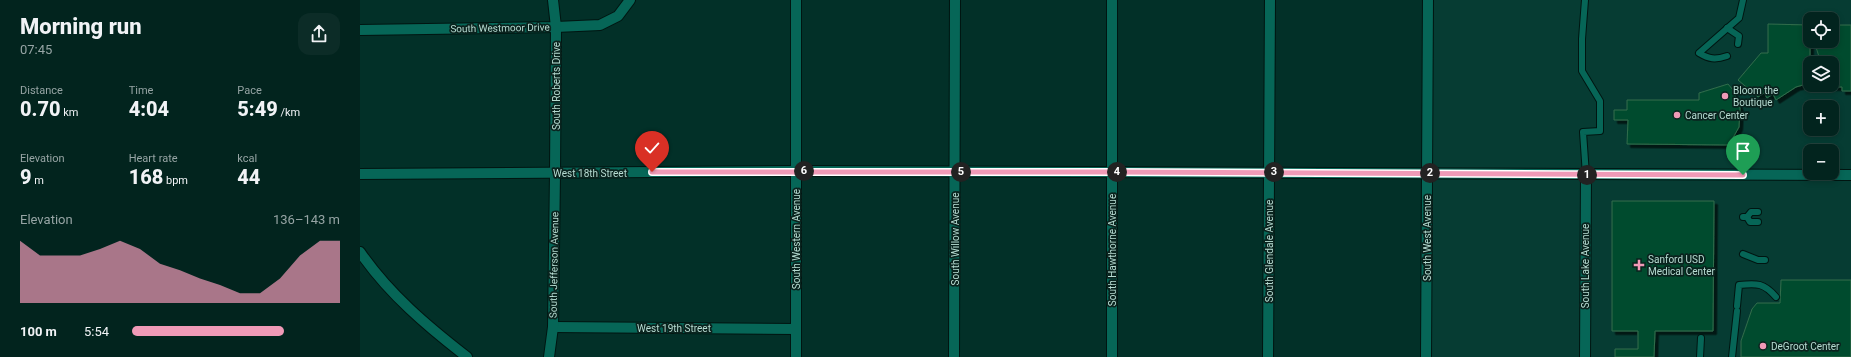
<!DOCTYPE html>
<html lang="en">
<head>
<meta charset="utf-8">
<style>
	body { margin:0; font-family:Roboto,sans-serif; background:#0c2c27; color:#f1f3f6; height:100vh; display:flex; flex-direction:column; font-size:15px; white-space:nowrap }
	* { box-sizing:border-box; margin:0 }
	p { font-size:13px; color:#96a4a4 }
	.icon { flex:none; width:22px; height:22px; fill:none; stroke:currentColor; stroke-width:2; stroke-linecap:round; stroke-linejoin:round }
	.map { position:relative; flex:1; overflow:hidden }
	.details { display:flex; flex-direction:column; background:#02241e; width:360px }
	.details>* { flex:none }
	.controls { position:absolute; left:1443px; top:12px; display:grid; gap:8px }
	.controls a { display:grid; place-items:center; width:36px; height:36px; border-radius:8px; background:#02241e; box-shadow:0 2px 6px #0003,0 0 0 1px #23413c; font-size:20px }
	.pin { position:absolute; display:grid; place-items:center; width:34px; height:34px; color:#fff; margin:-41px -17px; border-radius:50% 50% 50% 0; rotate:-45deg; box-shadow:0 0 4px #0007 }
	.pin .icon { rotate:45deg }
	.km { position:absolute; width:20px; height:20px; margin:-10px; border-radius:50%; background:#222; color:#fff; font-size:11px; line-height:20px; text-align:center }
	.round { display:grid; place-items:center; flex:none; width:42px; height:42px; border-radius:12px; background:#0c2c27 }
	.headline { display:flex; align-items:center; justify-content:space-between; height:68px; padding:0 20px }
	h1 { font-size:22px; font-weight:800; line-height:30px }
	.metrics { display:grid; grid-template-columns:repeat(3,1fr); gap:6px; height:68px; padding:4px 20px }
	.metrics div { display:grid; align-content:center }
	.metrics b { font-size:20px; font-weight:800 }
	.metrics small { font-size:11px; font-weight:400 }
	.metrics p { font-size:11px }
	.chart { height:112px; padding:8px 20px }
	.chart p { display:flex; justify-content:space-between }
	.chart svg { width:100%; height:72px; margin-top:4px; fill:#f09ab7; opacity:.7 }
	ul { padding:0 20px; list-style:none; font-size:13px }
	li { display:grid; grid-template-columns:64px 48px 1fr; align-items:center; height:30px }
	li i { height:10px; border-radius:5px; background:#f09ab7 }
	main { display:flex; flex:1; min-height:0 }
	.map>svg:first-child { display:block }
	.built { fill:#063c33; fill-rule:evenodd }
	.building { fill:#064c2d; stroke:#306d4c; filter:url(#shadow) }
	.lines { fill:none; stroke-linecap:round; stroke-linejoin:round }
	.service-casing { stroke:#001511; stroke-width:8 }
	.minor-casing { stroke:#001511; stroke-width:12 }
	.tertiary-casing { stroke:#001511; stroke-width:12 }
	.service { stroke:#066657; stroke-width:6 }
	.minor { stroke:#066657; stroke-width:10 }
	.tertiary { stroke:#066657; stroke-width:10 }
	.route-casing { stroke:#fff; stroke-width:8 }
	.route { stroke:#f09ab7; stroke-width:5 }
	.poi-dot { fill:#f09ab7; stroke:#0a231e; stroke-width:1.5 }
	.labels { text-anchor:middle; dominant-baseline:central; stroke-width:3.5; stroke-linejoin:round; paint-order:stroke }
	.street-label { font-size:10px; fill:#b6dbd1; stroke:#0a231e }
	.poi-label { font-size:10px; fill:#b6dbd1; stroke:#0a231e; text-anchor:start }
</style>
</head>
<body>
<main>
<section class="details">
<div class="headline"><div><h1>Morning run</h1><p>07:45</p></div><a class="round"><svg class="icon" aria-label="share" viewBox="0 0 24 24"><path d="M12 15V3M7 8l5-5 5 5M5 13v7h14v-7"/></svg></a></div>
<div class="metrics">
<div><p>Distance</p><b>0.70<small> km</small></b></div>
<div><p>Time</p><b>4:04</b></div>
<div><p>Pace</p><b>5:49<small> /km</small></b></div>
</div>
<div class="metrics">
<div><p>Elevation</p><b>9<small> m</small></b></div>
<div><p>Heart rate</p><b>168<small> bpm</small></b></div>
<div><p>kcal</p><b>44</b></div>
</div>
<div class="chart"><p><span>Elevation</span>136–143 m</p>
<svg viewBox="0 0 160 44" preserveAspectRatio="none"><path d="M0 44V6L10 15L20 15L30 15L40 11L50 6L60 11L70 20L80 24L90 29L100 33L110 38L120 38L130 29L140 15L150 6L160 6V44z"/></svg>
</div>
<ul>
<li><b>100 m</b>5:54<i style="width:73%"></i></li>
</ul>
</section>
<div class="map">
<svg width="1491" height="357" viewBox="0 0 1491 357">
	<defs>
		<filter id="shadow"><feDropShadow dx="3.5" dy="3.5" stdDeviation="0" flood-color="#0009"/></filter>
	</defs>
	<rect width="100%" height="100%" fill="#023028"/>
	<path class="built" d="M1068 0H1491V357H1066ZM1450 19H1472V41H1450ZM1450 63H1472V85H1450ZM1450 107H1472V129H1450ZM1450 151H1472V173H1450Z"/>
	<g class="building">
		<path d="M1408 24 1450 25V83L1436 87 1416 100 1413 94 1407 98 1404 93 1398 97 1378 80 1401 53H1408Z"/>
		<path d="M1472 25H1491V91H1482V87H1472V63H1461L1454 41H1472Z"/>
		<path d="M1368 84 1373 90 1380 108 1379 127 1369 145 1267 144 1268 120H1254V110H1267V100H1339V93Z"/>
		<path d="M1252 201H1354L1353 331H1295L1294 357H1255V349H1278V331H1252Z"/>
		<path d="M1421 280H1491V357H1381V341L1392 309 1397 303H1420Z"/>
	</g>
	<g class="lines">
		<g class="service-casing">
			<g id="service">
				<path d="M1225 0 1222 39V71L1240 101V131L1223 132 1226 175"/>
				<path d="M1367 28 1379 36 1378 44"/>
				<path d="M1367 56C1355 60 1349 59 1339 53L1379 18 1383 0"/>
				<path d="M1383 217H1387L1391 212H1398"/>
				<path d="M1387 217 1390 222H1398"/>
				<path d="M1383 254 1398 260H1405"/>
				<path d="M1377 306 1379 285C1397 283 1404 283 1416 297"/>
				<path d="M1340 357 1341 338"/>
				<path d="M1372 357 1377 311"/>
			</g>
		</g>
		<g class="minor-casing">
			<g id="minor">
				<path d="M752 0V357"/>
				<path d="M0 30 196 27 240 25 258 16 270 0"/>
				<path d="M0 252C29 294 67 326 107 357"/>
				<path d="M193 327 436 329"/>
				<path d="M189 357 193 327 195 173 196 27 193 0"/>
				<path d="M594 357 595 0"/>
				<path d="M908 357 910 0"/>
				<path d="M1066 357 1068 0"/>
				<path d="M1225 357 1226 175"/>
			</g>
		</g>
		<g class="tertiary-casing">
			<g id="tertiary">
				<path d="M436 0V357"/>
				<path d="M0 174 436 171 1491 175"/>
			</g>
		</g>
		<use href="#service" class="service"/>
		<use href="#minor" class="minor"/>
		<use href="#tertiary" class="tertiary"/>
	</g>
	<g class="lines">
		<g class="route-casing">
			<path id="route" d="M292 172H752L1383 175"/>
		</g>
		<use href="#route" class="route"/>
	</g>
	<g class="poi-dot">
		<circle cx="1365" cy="96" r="4"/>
		<circle cx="1317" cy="115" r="4"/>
		<path d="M1277 259h4v4h4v4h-4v4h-4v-4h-4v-4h4z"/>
		<circle cx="1403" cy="346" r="4"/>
	</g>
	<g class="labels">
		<g class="street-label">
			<text transform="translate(140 28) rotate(-1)">South Westmoor Drive</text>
			<text transform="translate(196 86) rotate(-90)">South Roberts Drive</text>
			<text x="230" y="173">West 18th Street</text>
			<text transform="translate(1067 238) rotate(-90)">South West Avenue</text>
			<text transform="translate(436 239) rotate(-90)">South Western Avenue</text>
			<text transform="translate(595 239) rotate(-90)">South Willow Avenue</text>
			<text transform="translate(752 250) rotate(-90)">South Hawthorne Avenue</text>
			<text transform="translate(909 251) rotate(-90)">South Glendale Avenue</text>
			<text transform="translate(194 265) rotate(-89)">South Jefferson Avenue</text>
			<text transform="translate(1225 266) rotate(-90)">South Lake Avenue</text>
			<text x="314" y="328">West 19th Street</text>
		</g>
		<g class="poi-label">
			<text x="1373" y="90">Bloom the<tspan x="1373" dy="12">Boutique</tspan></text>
			<text x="1325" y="115">Cancer Center</text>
			<text x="1288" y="259">Sanford USD<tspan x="1288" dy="12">Medical Center</tspan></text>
			<text x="1411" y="346">DeGroot Center</text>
		</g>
	</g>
</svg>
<div class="controls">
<a><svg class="icon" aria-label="locate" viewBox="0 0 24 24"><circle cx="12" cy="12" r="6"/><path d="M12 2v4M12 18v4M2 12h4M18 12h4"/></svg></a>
<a><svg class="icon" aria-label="layers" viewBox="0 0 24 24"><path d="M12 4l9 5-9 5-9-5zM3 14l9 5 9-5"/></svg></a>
<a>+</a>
<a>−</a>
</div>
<div class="pin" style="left:1383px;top:175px;background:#1e9e55"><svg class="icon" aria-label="arrive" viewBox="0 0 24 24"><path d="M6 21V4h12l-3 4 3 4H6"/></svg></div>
<div class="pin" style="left:292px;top:172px;background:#d93025"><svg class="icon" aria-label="check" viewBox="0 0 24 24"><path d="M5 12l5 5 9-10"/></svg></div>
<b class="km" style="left:1227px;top:175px">1</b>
<b class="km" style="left:1070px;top:173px">2</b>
<b class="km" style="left:914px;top:172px">3</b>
<b class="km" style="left:757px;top:172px">4</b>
<b class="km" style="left:601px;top:172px">5</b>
<b class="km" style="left:444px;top:171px">6</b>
</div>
</main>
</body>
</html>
